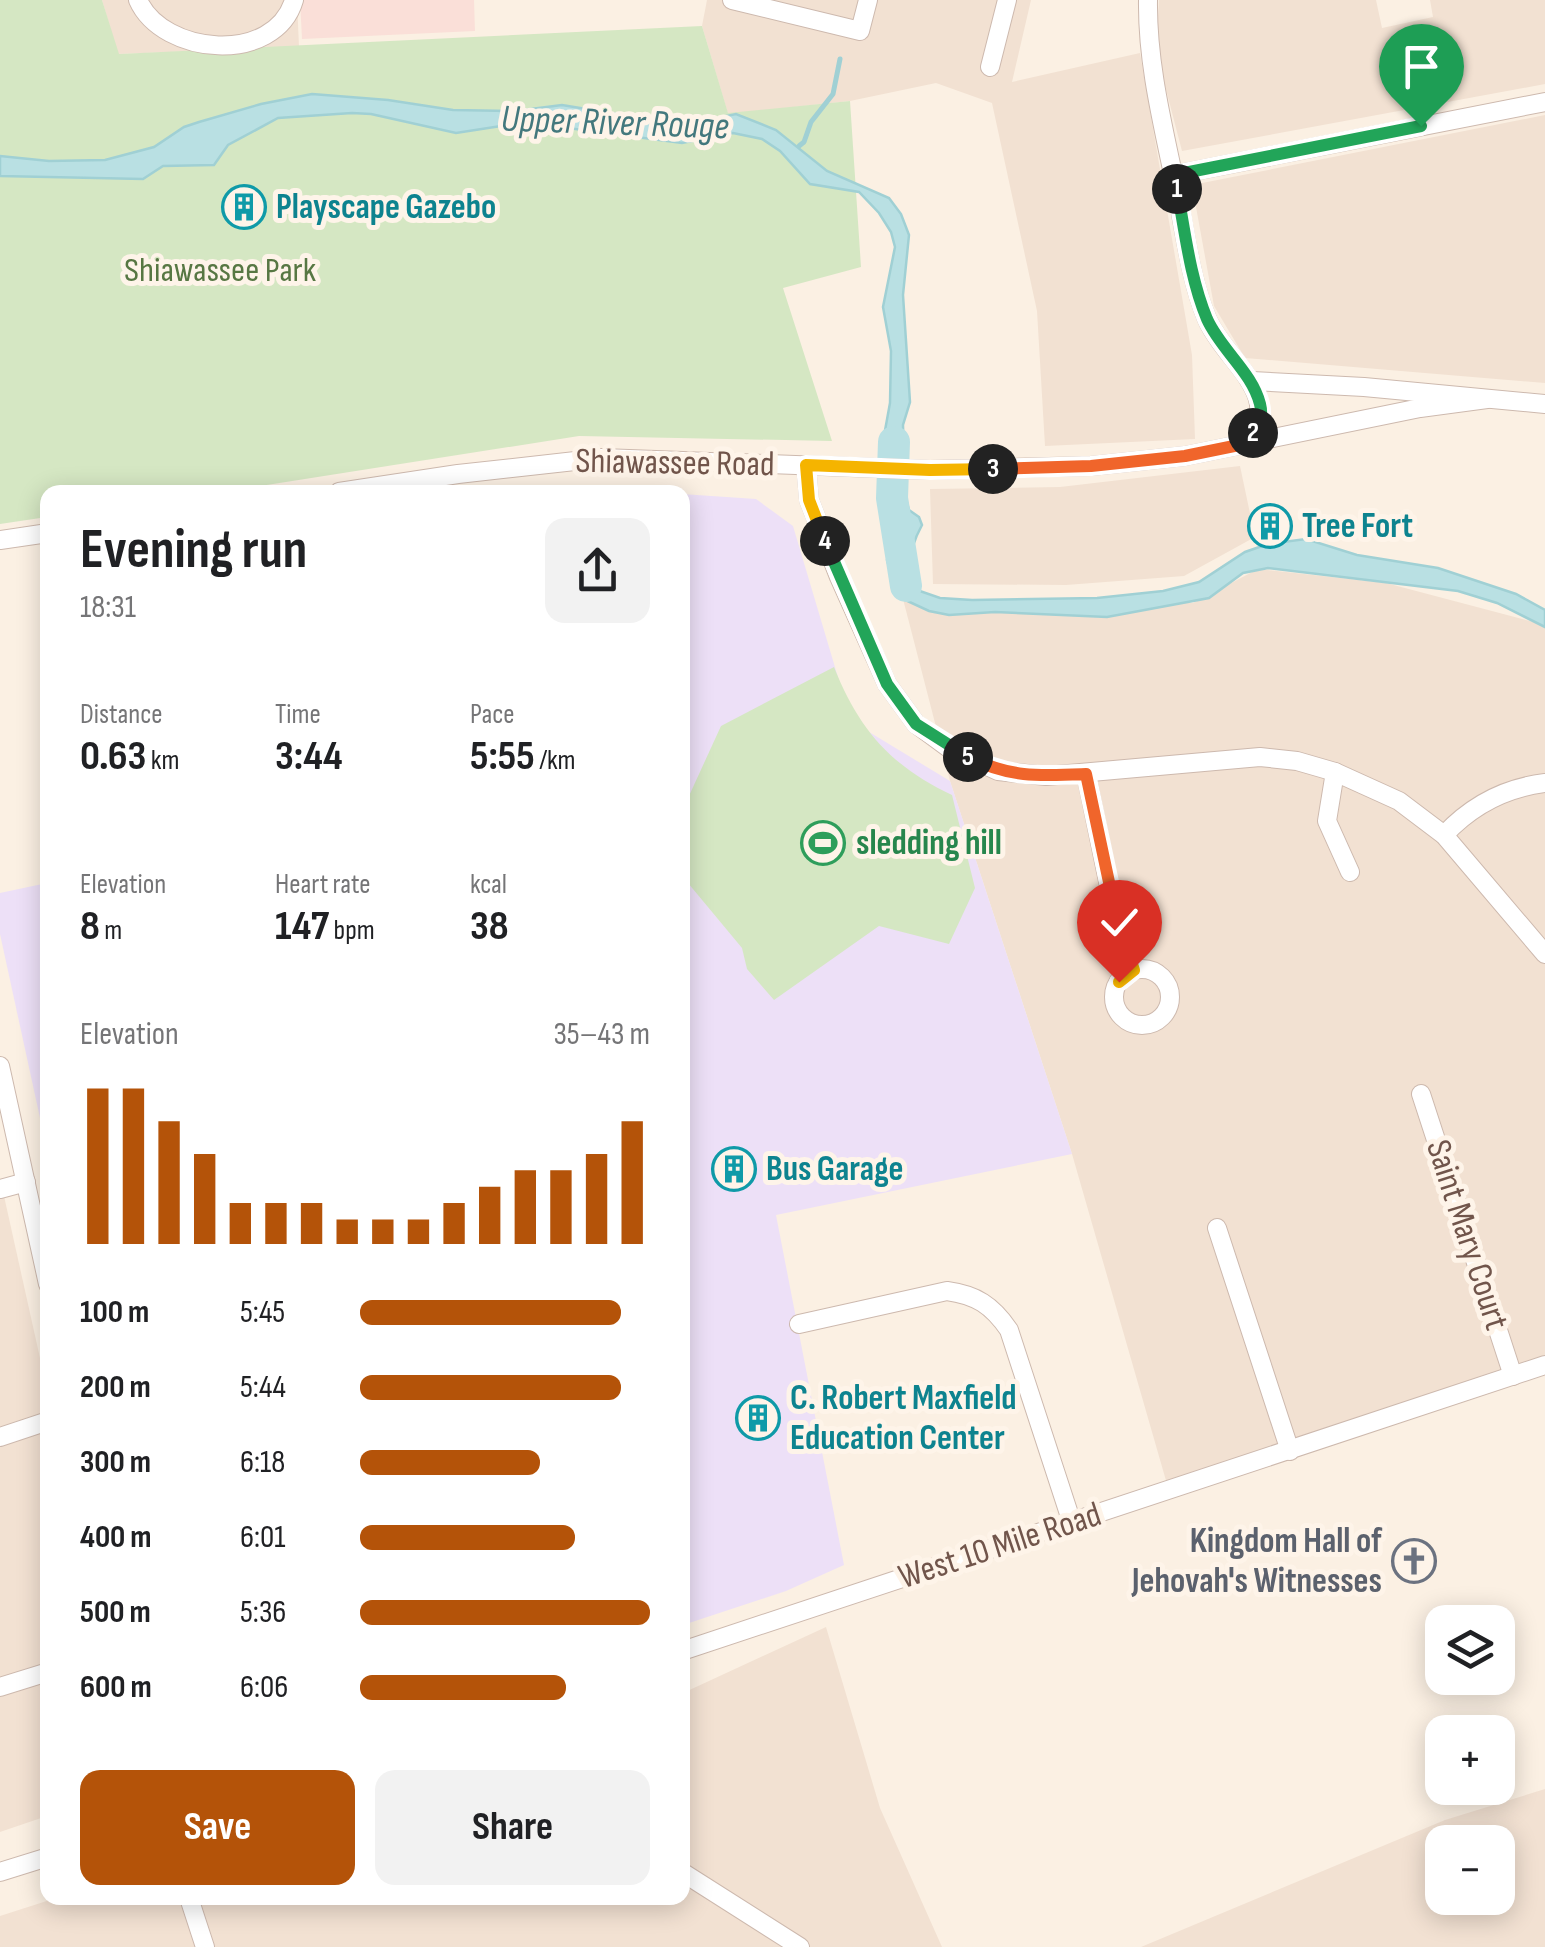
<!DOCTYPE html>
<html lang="en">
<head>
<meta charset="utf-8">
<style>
	body { margin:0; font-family:"Sofia Sans Condensed",sans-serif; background:#f2f2f2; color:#202124; height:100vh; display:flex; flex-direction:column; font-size:38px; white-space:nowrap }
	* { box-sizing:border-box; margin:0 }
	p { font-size:32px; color:#757577 }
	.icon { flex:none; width:55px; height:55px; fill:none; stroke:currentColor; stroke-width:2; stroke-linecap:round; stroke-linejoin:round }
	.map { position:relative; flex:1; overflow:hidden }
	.drawer { position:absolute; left:40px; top:485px; width:650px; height:1420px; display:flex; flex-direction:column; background:#fff; border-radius:20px; box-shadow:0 5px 25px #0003 }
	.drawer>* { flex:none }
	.buttons { position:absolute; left:1425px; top:1605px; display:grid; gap:20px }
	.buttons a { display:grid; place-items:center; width:90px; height:90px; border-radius:20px; background:#fff; box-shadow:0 5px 25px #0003; font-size:50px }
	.pin { position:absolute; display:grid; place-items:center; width:85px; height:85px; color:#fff; margin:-102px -42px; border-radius:50% 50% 50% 0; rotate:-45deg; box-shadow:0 0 10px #0007 }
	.pin .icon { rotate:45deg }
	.km { position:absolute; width:50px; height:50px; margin:-25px; border-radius:50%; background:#222; color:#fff; font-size:28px; line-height:50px; text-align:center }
	.round { display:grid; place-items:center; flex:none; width:105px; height:105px; border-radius:20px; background:#f2f2f2 }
	.headline { display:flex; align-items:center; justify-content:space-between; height:170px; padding:0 40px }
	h1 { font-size:55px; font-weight:700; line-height:75px }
	.metrics { display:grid; grid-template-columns:repeat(3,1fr); gap:15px; height:170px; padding:10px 40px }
	.metrics div { display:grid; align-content:center }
	.metrics b { font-size:42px; font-weight:700 }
	.metrics small { font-size:28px; font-weight:400 }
	.metrics p { font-size:28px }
	.chart { height:280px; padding:20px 40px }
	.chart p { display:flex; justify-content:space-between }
	.chart svg { width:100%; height:180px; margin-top:10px; stroke:#b45309; stroke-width:6 }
	.primary-button { display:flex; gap:20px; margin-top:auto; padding:20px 40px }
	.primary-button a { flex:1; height:115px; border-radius:20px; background:#b45309; color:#fff; font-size:40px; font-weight:700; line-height:115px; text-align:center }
	.primary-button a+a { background:#f2f2f2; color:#202124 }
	ul { padding:0 40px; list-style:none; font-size:32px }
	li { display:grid; grid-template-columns:160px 120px 1fr; align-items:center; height:75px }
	li i { height:25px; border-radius:12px; background:#b45309 }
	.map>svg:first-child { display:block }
	.residential { fill:#f2e1d2; fill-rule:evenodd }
	.commercial { fill:#fadfd8 }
	.education { fill:#ede0f7 }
	.green { fill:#d5e7c3 }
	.water { fill:#b9e0e3; stroke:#a0d0d4; stroke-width:2.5 }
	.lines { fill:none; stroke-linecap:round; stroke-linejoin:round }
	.stream { stroke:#a0d0d4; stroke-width:5 }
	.river { stroke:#b9e0e3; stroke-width:32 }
	.minor-casing { stroke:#cdb9ae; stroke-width:20 }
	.minor { stroke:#fff; stroke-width:18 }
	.split-1-casing { stroke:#fff; stroke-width:20 }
	.split-2-casing { stroke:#fff; stroke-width:20 }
	.split-3-casing { stroke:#fff; stroke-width:20 }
	.split-4-casing { stroke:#fff; stroke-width:20 }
	.split-5-casing { stroke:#fff; stroke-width:20 }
	.split-6-casing { stroke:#fff; stroke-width:20 }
	.split-7-casing { stroke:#fff; stroke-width:20 }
	.split-1 { stroke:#22a559; stroke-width:12 }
	.split-2 { stroke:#22a559; stroke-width:12 }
	.split-3 { stroke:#f0652b; stroke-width:12 }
	.split-4 { stroke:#f5b400; stroke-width:12 }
	.split-5 { stroke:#22a559; stroke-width:12 }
	.split-6 { stroke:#f0652b; stroke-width:12 }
	.split-7 { stroke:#f5b400; stroke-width:12 }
	.labels { text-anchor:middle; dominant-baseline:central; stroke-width:10; stroke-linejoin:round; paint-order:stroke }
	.culture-label { font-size:35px; font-weight:bold; fill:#0d838f; stroke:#fef4e9; text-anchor:start }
	.park-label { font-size:35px; fill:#577743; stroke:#fef4e9 }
	.street-label { font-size:35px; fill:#71554b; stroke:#fef4e9 }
	.leisure-label { font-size:35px; font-weight:bold; fill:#27864d; stroke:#fef4e9; text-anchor:start }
	.worship-label { font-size:35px; font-weight:bold; fill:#5b616d; stroke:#fef4e9; text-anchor:end }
	.water-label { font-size:38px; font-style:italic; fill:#43787d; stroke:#fef4e9 }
</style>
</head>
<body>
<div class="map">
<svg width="1545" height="1947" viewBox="0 0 1545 1947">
	<rect width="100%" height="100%" fill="#fbf0e3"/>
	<g class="residential">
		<path d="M102 0H297L299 47 118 54Z"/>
		<path d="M707 0H1031L1012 82 1140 53 1192 355 1195 439 1045 446 1037 311 992 103 936 83 850 101 728 114 702 26Z"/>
		<path d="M1159 0H1376L1382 28 1433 17 1430 0H1545V84L1182 151 1156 51Z"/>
		<path d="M1545 115V383L1245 358 1214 306 1192 185Z"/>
		<path d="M1240 466 1255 537 1184 576 1066 585 933 584 930 489 1060 487Z"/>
		<path d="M1258 569 1386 583 1545 625V1366L1169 1491 1072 1154 950 781 903 599 1193 603Z"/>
		<path d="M0 1178 48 1394 47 1816 0 1832Z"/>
		<path d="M826 1627 880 1808 942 1947H0V1916L56 1898H682L683 1693Z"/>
		<path d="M1545 1789V1947H1141L1445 1820ZM1442 1842H1498V1898H1442Z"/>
	</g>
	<path class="commercial" d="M300 0H474L475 31 302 39Z"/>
	<g class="education">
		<path d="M682 494 756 499 793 526 851 721 950 781 1072 1154 776 1215 844 1565 786 1591 683 1625Z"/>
		<path d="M47 883H48L47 1150 0 934V893Z"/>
	</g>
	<g class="green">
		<path d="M0 0H102L119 54 702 26 728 113 850 101 861 267 783 288 832 441 579 436 223 492H48L47 517 0 524Z"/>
		<path d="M834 667C859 730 891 766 952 795L975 888 949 944 879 926 774 1000 747 969 742 948 683 877V809L721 726Z"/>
	</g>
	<path class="water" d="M312 94 388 100 453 110 515 111 562 105 660 121 698 122 736 114 776 130 827 171 889 198 901 214 909 235 903 295 910 402 903 425 905 495 909 510 919 517 922 525C911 545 905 567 914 589L940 598 972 600 1097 598 1163 591 1199 582 1245 552 1268 544 1306 539 1357 555 1438 568 1516 594 1545 610V627L1497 603 1458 591 1268 568 1243 573 1209 598 1107 617 995 612 949 615 929 611 903 599 894 584 887 560 905 528 888 468 884 436 890 403 891 351 883 307 895 247 891 232 879 213 859 192 810 184 780 151 762 139 733 133 682 143 545 125 501 126 456 133 371 114 352 113 278 118 228 145 214 165 163 166 143 179 0 176V156L49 161 105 160 154 147 184 127 199 122 261 104Z"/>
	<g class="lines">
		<path class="stream" d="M799 146 804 142 811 122 833 94 840 59"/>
		<path class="river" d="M894 442 892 498 906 586"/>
		<g class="minor-casing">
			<g id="minor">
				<path d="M138 0C163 56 275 65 294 0"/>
				<path d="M732 0 860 31 868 0"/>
				<path d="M1148 0C1147 67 1165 133 1178 198 1186 238 1191 281 1207 319 1226 363 1288 396 1244 444"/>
				<path d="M990 67 1007 0"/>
				<path d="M1174 175 1545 102"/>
				<path d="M1252 381 1364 387 1545 404"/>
				<path d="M806 465 809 500 839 577 887 684 916 724 950 749 998 771 1046 776 1260 757 1297 761 1335 772 1399 801 1444 835 1545 954"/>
				<path d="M339 492 458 474 602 458 930 470 1091 466 1185 456 1420 408 1487 399"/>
				<path d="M0 540 48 533"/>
				<path d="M1335 772 1327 821 1350 872"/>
				<path d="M1086 774 1110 891 1134 970"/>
				<path d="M1444 835C1472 805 1504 788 1545 783"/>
				<circle cx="1142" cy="997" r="28"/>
				<path d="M0 1066 48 1284"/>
				<path d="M1421 1094 1513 1376"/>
				<path d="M0 1189 26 1182"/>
				<path d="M1217 1228 1290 1451"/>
				<path d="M799 1324 947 1291C976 1295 992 1305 1009 1330L1072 1523"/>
				<path d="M0 1437 48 1421"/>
				<path d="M682 1651 1545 1365"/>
				<path d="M0 1687 48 1672"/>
				<path d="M0 1872 48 1857"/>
				<path d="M682 1872 800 1947"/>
				<path d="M189 1898 205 1947"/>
			</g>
		</g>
		<use href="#minor" class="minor"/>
	</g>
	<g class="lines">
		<g class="split-1-casing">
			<path id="split-1" d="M1177 189 1174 175 1421 126"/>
		</g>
		<g class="split-2-casing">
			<path id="split-2" d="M1177 189C1185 232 1190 278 1207 319 1221 350 1252 372 1260 404 1263 416 1260 424 1253 433"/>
		</g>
		<g class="split-3-casing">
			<path id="split-3" d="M993 469 1091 466 1185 456 1244 444 1253 433"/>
		</g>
		<g class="split-4-casing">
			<path id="split-4" d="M825 541 809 500 806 465 930 470 993 469"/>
		</g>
		<g class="split-5-casing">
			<path id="split-5" d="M825 541 887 684 916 724 968 757"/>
		</g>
		<g class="split-6-casing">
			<path id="split-6" d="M968 757C1011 778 1039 776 1086 774L1116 915"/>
		</g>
		<g class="split-7-casing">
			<path id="split-7" d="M1116 915 1134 970 1119 982"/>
		</g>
		<use href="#split-1" class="split-1"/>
		<use href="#split-2" class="split-2"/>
		<use href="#split-3" class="split-3"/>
		<use href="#split-4" class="split-4"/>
		<use href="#split-5" class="split-5"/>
		<use href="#split-6" class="split-6"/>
		<use href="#split-7" class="split-7"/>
	</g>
	<defs>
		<g id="building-ring" transform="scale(2.25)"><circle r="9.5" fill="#fef4e9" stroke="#0f9aa8" stroke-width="1.5"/><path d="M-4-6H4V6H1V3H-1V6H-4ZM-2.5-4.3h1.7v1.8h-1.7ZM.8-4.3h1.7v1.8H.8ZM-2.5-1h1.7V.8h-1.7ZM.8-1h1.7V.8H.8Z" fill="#0f9aa8"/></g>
		<g id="stadium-ring" transform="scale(2.25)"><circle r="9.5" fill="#fef4e9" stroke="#2e9e5b" stroke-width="1.5"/><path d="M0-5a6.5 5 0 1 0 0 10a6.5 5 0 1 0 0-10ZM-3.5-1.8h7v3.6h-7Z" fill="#2e9e5b"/></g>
		<g id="church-ring" transform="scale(2.25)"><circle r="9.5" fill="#fef4e9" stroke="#6b7280" stroke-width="1.5"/><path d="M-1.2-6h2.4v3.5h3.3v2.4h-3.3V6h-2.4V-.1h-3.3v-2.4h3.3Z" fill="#6b7280"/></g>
	</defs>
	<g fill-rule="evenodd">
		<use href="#building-ring" x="244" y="207"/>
		<use href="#building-ring" x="1270" y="526"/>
		<use href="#stadium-ring" x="823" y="843"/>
		<use href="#building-ring" x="734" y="1169"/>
		<use href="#building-ring" x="758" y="1418"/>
		<use href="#church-ring" x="1414" y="1561"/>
	</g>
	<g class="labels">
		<g class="culture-label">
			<text x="276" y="207">Playscape Gazebo</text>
			<text x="1302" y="526">Tree Fort</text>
			<text x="766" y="1169">Bus Garage</text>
			<text x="790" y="1398">C. Robert Maxfield<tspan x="790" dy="40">Education Center</tspan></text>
		</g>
		<g class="park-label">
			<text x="220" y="270">Shiawassee Park</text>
		</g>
		<g class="street-label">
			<text transform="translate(675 463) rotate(1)">Shiawassee Road</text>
			<text transform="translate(1467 1235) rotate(72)">Saint Mary Court</text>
			<text transform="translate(1000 1546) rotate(-18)">West 10 Mile Road</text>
		</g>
		<g class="leisure-label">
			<text x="856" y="843">sledding hill</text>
		</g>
		<g class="worship-label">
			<text x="1382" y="1541">Kingdom Hall of<tspan x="1382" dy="40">Jehovah's Witnesses</tspan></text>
		</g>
		<g class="water-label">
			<text transform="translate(615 123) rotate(2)">Upper River Rouge</text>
		</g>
	</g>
</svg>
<div class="buttons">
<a><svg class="icon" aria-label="layers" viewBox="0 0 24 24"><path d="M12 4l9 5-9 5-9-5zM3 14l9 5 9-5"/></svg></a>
<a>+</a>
<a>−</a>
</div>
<div class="pin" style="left:1421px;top:126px;background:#1e9e55"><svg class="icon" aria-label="arrive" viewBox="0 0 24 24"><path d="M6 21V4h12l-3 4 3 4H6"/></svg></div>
<div class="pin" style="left:1119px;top:982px;background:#d93025"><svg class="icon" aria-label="check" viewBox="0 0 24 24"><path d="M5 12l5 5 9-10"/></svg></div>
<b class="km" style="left:1177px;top:189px">1</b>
<b class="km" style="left:1253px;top:433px">2</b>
<b class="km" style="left:993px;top:469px">3</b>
<b class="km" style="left:825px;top:541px">4</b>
<b class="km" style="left:968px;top:757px">5</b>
<section class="drawer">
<div class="headline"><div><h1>Evening run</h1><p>18:31</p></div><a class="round"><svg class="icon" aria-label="share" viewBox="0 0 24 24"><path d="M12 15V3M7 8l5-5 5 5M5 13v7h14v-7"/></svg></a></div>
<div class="metrics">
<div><p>Distance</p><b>0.63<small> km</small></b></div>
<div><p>Time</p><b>3:44</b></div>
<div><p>Pace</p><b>5:55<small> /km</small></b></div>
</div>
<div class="metrics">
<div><p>Elevation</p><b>8<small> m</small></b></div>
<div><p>Heart rate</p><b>147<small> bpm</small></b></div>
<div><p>kcal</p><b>38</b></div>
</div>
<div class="chart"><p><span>Elevation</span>35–43 m</p>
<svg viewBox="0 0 160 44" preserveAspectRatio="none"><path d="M5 44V6M15 44V6M25 44V14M35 44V22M45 44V34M55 44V34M65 44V34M75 44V38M85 44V38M95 44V38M105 44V34M115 44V30M125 44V26M135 44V26M145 44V22M155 44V14"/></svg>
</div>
<ul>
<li><b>100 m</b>5:45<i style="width:90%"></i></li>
<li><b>200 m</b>5:44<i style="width:90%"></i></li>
<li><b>300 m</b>6:18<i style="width:62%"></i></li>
<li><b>400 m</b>6:01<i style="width:74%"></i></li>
<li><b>500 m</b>5:36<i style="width:100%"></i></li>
<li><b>600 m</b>6:06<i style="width:71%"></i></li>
</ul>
<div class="primary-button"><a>Save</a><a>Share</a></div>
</section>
</div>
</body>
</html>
